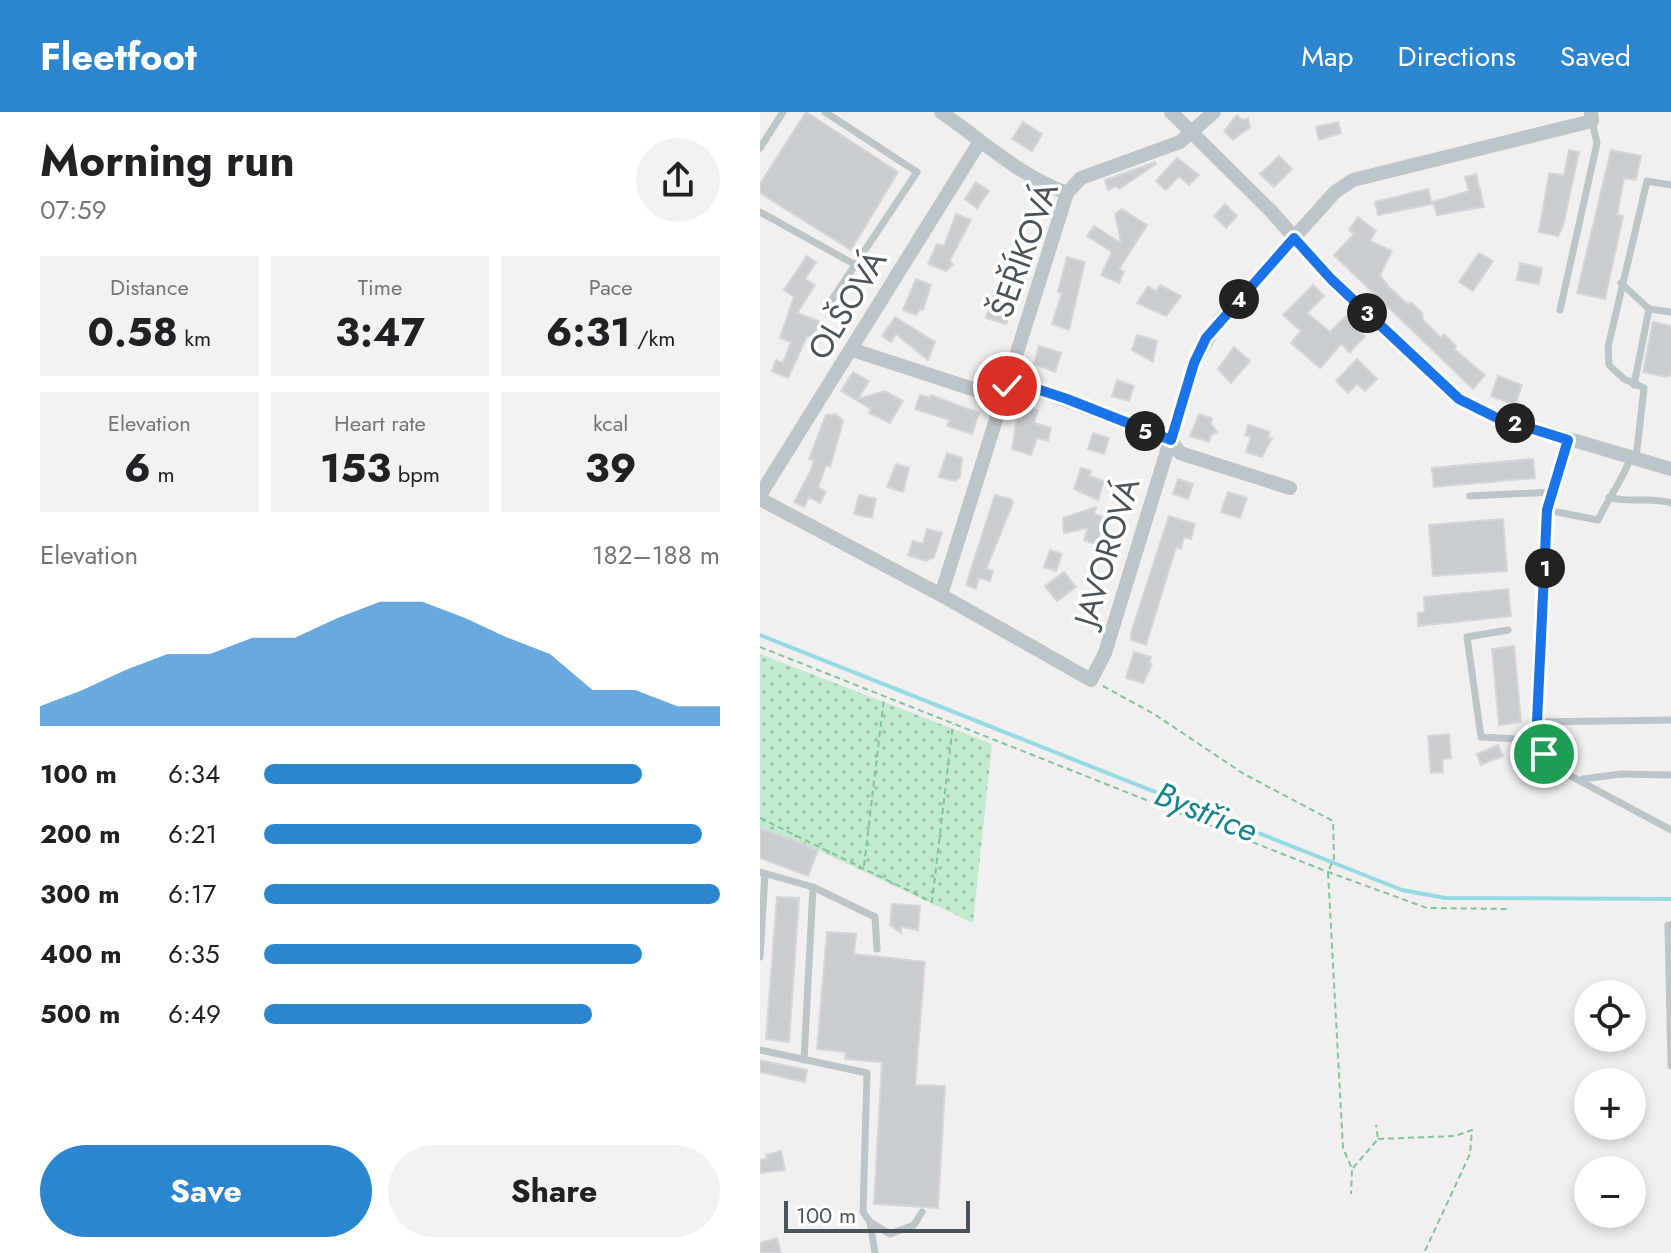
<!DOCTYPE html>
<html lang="en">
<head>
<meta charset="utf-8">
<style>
	body { margin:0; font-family:Jost,sans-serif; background:#f2f2f2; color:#202124; height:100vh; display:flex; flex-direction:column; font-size:30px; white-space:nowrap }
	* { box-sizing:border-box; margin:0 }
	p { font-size:26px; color:#757577 }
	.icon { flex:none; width:44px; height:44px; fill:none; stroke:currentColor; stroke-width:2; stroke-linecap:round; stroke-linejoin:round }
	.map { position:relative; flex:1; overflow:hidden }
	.side { display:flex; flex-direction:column; background:#fff; width:760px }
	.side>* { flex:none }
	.fabs { position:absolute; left:814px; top:868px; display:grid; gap:16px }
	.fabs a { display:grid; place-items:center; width:72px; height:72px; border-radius:50%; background:#fff; box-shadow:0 4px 12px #0003; font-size:40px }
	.scale { position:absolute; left:24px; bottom:20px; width:186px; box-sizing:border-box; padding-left:8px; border:4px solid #49545b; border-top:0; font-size:22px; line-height:28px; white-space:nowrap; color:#49545b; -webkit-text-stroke:6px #fff; paint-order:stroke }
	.pin { position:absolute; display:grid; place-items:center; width:68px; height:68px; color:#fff; margin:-34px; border:4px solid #fff; border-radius:50%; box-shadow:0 2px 8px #0007 }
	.km { position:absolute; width:40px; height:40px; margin:-20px; border-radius:50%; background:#222; color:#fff; font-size:22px; line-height:40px; text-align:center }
	.round { display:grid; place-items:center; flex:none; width:84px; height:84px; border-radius:42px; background:#f2f2f2 }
	.overview { display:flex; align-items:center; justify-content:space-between; height:136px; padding:0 40px }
	h1 { font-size:44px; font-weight:700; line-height:60px }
	.stats { display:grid; grid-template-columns:repeat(3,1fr); gap:12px; height:136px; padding:8px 40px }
	.stats div { display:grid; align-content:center; border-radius:0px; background:#f2f2f2; text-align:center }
	.stats b { font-size:40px; font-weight:700 }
	.stats small { font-size:22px; font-weight:400 }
	.stats p { font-size:22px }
	.chart { height:224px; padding:16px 40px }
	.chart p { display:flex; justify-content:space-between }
	.chart svg { width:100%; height:144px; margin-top:8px; fill:#2c85cf; opacity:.7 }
	.action { display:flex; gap:16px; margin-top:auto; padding:16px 40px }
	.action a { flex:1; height:92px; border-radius:48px; background:#2c85cf; color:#fff; font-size:32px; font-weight:700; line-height:92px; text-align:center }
	.action a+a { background:#f2f2f2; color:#202124 }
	ul { padding:0 40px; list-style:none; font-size:26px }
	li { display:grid; grid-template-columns:128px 96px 1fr; align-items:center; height:60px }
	li i { height:20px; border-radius:10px; background:#2c85cf }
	header { display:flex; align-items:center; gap:48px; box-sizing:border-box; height:112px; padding:0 40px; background:#2c85cf; color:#fff }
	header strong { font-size:38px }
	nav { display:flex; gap:44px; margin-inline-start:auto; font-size:28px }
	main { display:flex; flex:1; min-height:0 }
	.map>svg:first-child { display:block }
	.garden { fill:url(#garden-dots) }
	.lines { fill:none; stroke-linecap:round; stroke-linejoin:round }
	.stream { stroke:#94dbe3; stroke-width:4 }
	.building { fill:#c9cdd1; stroke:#d4d6da; stroke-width:2 }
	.path { stroke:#7ec59a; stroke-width:2; stroke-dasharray:6 4; stroke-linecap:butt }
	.service { stroke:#bcc5ca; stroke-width:7 }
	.minor { stroke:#bcc5ca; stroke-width:14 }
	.route-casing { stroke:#fff; stroke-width:16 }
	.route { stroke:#1a73e8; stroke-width:10 }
	.labels { text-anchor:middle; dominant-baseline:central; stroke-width:7; stroke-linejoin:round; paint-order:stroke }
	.street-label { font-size:32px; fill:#49545b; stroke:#fff }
	.water-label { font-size:34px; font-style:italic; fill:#1a828e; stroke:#fff }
</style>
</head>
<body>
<header>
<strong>Fleetfoot</strong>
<nav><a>Map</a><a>Directions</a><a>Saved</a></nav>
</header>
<main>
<section class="side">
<div class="overview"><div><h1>Morning run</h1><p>07:59</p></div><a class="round"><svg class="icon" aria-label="share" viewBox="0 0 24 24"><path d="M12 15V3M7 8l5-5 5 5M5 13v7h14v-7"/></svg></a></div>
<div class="stats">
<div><p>Distance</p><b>0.58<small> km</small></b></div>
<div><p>Time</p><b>3:47</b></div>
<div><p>Pace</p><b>6:31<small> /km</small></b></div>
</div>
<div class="stats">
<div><p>Elevation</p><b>6<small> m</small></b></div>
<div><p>Heart rate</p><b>153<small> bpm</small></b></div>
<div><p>kcal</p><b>39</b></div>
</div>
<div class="chart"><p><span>Elevation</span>182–188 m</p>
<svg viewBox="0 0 160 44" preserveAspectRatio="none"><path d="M0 44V38L10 33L20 27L30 22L40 22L50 17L60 17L70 11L80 6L90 6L100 11L110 17L120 22L130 33L140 33L150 38L160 38V44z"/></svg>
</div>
<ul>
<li><b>100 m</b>6:34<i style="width:83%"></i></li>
<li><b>200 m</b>6:21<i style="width:96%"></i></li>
<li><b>300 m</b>6:17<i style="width:100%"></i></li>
<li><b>400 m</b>6:35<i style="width:83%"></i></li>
<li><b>500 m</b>6:49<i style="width:72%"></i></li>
</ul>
<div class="action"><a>Save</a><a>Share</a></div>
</section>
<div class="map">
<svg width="911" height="1141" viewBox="0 0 911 1141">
	<defs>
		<pattern id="garden-dots" width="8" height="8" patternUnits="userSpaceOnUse" patternTransform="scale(2)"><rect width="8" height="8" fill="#c2eacd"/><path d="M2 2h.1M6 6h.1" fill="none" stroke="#a0c0a9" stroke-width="1.8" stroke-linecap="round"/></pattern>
	</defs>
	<rect width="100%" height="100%" fill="#f1efef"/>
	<path class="garden" d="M0 542 232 632 213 811 58 738 0 716Z"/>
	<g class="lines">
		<path class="stream" d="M0 523 642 778 685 786 911 787"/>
	</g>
	<g class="building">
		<path d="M46 0 138 60 91 138 0 81V72Z"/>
		<path d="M477 3 482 8 488 6 490 15 473 28 464 19Z"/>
		<path d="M263 10 282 22 272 39 252 27Z"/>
		<path d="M578 10 581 21 559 28 556 15Z"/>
		<path d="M809 38 819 40 803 114 798 124 779 120 789 61 804 63Z"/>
		<path d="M851 38 881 44 876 68 864 66 857 103 863 104 845 187 817 181Z"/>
		<path d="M519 44 532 57 514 75 500 62Z"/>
		<path d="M417 46 439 63 429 73 419 64 406 78 396 69Z"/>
		<path d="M395 50 396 52 359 77 356 74 348 78 345 68Z"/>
		<path d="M716 62 724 95 677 103 673 90 709 79 705 65Z"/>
		<path d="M216 70 229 79 217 96 205 87Z"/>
		<path d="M668 77 672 92 618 103 615 90Z"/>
		<path d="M465 92 477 104 466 116 454 104Z"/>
		<path d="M362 97 387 113 359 157 364 160 359 171 341 163 352 140 327 124 334 114 361 131 355 102Z"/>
		<path d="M196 102 211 108 190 148 193 153 186 159 168 152 177 132 184 134Z"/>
		<path d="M598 105 616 119 610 129 632 139 620 163 628 174 646 191H652L662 201 663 208 681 226 684 222 696 234 694 237 725 263 713 277 574 143 594 122 589 118Z"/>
		<path d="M719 141 733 149 713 179 699 170Z"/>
		<path d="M47 144 56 150 45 167 55 173 37 201 59 209 53 226 47 224 28 266 12 259 16 248 23 251 31 230 20 226 34 185 24 178Z"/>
		<path d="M307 145 325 150 309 218 292 212 302 181 298 180Z"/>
		<path d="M760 151 782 156 779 172 757 168Z"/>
		<path d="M156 167 171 173 163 198 160 197 156 203 143 198Z"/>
		<path d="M400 173 421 184 406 204 377 191 388 174 396 179Z"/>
		<path d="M553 173 564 184 547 201 570 220 585 205 605 224 590 240 581 232 560 256 531 231 541 219 523 203Z"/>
		<path d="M247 175 255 182 246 212 226 206 235 176 242 178Z"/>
		<path d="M135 205 175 230 168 248 136 222 131 230 122 224Z"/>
		<path d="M893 210 911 214V263L906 265 883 260Z"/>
		<path d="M377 223 397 229 393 250 372 238Z"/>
		<path d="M279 234 301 241 295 260 274 252Z"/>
		<path d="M474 235 490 249 471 271 458 257Z"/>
		<path d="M597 247 617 267 605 279 597 272 588 281 576 269Z"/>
		<path d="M93 260 109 269 98 287 125 279 143 289 130 311 109 301 111 297 81 279Z"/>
		<path d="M738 264 762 273 755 293 731 284Z"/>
		<path d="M357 268 374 274 369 289 352 284Z"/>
		<path d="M160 283 170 286 171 283 219 301 212 322 187 314 190 308 155 297Z"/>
		<path d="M265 294 278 298 274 311 291 316 288 329 277 326 271 343 252 337 257 306 261 307Z"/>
		<path d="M76 302 83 309 70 355 66 353 58 375 66 380 60 391 49 385 44 395 34 390 50 360 54 349 49 347 66 303Z"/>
		<path d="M439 302 452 306 451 312 457 320 451 323 449 330 430 324Z"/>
		<path d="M488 313 510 320 508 325 512 326 502 345 486 340 491 325 485 323Z"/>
		<path d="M333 321 349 326 344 342 328 337Z"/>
		<path d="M187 341 202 346 200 365 195 369 179 365Z"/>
		<path d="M773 347 775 366 674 375 672 356Z"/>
		<path d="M136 352 149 356 143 380 127 375Z"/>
		<path d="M321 356 331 359 329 364 344 369 338 388 314 377Z"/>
		<path d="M418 367 433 372 428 387 413 382Z"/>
		<path d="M468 380 487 386 480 406 461 400Z"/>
		<path d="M99 383 116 387 112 406 94 402Z"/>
		<path d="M235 383 251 387 253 391 226 457 233 459 230 469 219 466 216 477 206 473Z"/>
		<path d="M336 395 334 402 346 406 336 432 324 428 328 416 304 421 303 406Z"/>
		<path d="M409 404 435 412 431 427 424 425 421 437 416 435 386 533 371 528V521Z"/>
		<path d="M743 407 747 459 673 464 669 413Z"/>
		<path d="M167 417 182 421 174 445 166 449 148 443 153 429 163 432Z"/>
		<path d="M290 438 302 442 296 459 284 455Z"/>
		<path d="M304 460 316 475 297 489 285 474Z"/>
		<path d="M748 477 751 504 658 514V501L665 500 664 485Z"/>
		<path d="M754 534 761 610 739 613 732 537Z"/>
		<path d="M374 540 391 545 389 551 392 552 383 571 366 566Z"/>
		<path d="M689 622 691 646 682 647 683 660 671 661 668 624Z"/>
		<path d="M815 627V647L792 642 793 628Z"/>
		<path d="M738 633 743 644 721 653 717 642Z"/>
		<path d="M0 716 58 738 48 764 0 746Z"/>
		<path d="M17 785 39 786 29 930 6 927Z"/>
		<path d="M132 792 160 794 158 818 141 815V821L130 813Z"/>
		<path d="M67 820 96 822 94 842 165 850 155 973 185 974 178 1096 114 1092 122 950 85 947 86 940 57 937Z"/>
		<path d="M0 948 47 958 45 970 0 960Z"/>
		<path d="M21 1039 25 1058 0 1061V1048L7 1047 6 1043Z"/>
		<path d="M17 1126 21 1141H0V1131Z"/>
	</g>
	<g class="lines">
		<g class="path">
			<path d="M0 535 568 760 667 796 750 797"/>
			<path d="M343 574 394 602 484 662 573 709 574 746 568 760 583 1036 592 1057 591 1082"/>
			<path d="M0 706 172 790 193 612"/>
			<path d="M104 754 124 586"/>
			<path d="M618 1027 695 1024 712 1018 710 1042 664 1141"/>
			<path d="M593 1056 618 1027 616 1013"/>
		</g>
		<g class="service">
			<path d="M65 0 157 60 69 192"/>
			<path d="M0 36 23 0"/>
			<path d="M0 100 94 152"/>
			<path d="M861 171 889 197 911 200"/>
			<path d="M800 198 837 31 832 9"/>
			<path d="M874 273 889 197"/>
			<path d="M808 328 787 398 777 610 911 608"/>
			<path d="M876 346 884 276 864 267 849 253 848 235 887 69 911 73"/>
			<path d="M710 384 793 380"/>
			<path d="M849 385C870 392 890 384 911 391"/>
			<path d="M787 398 838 408C849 385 862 369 871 345"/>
			<path d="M748 518 707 525 721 625 759 627 777 610"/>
			<path d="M777 610 784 642 792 654 911 718"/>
			<path d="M823 667 861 662 911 663"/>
			<path d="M0 760 53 775 115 805 117 837"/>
			<path d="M911 813H908L911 954"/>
			<path d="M0 845 5 762"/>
			<path d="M0 938 107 961 103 1100 110 1110 130 1122 154 1113 162 1100"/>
			<path d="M44 948 53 775"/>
			<path d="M110 1110 115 1141"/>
		</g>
		<g class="minor">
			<path d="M181 0C223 29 258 63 307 81"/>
			<path d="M411 0 511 99 571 167 699 287 735 305 911 357"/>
			<path d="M93 238 222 280 265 273 411 328 420 341 530 376"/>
			<path d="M0 383 219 31"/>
			<path d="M0 387 181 483 331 568 345 541 434 251 459 209 575 80 593 68 832 9 831 0"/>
			<path d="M181 483 307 81 321 66 420 30 454 0"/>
		</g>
	</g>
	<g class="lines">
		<g class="route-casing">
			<path id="route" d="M247 274 265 273 307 287 411 328 434 251 446 226 534 126 571 167 699 287 735 305 808 328 787 398 777 610 784 642"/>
		</g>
		<use href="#route" class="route"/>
	</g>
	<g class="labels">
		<g class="street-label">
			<text transform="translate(264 138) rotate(-70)">ŠEŘÍKOVÁ</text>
			<text transform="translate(87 193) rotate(-59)">OLŠOVÁ</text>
			<text transform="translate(347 440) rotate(-73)">JAVOROVÁ</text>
		</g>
		<g class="water-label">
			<text transform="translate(446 700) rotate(22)">Bystřice</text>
		</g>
	</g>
</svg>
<div class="fabs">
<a><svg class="icon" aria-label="locate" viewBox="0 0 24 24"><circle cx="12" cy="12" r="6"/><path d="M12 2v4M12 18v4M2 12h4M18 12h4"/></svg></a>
<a>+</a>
<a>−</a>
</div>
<div class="scale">100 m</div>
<div class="pin" style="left:784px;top:642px;background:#1e9e55"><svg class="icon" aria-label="arrive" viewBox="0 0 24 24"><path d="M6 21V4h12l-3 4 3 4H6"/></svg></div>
<div class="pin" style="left:247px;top:274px;background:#d93025"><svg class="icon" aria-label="check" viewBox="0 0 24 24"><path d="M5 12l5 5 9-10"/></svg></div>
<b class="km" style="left:785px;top:456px">1</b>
<b class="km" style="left:755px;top:311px">2</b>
<b class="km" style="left:607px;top:201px">3</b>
<b class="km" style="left:479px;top:187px">4</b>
<b class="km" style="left:385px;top:319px">5</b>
</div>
</main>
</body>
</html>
